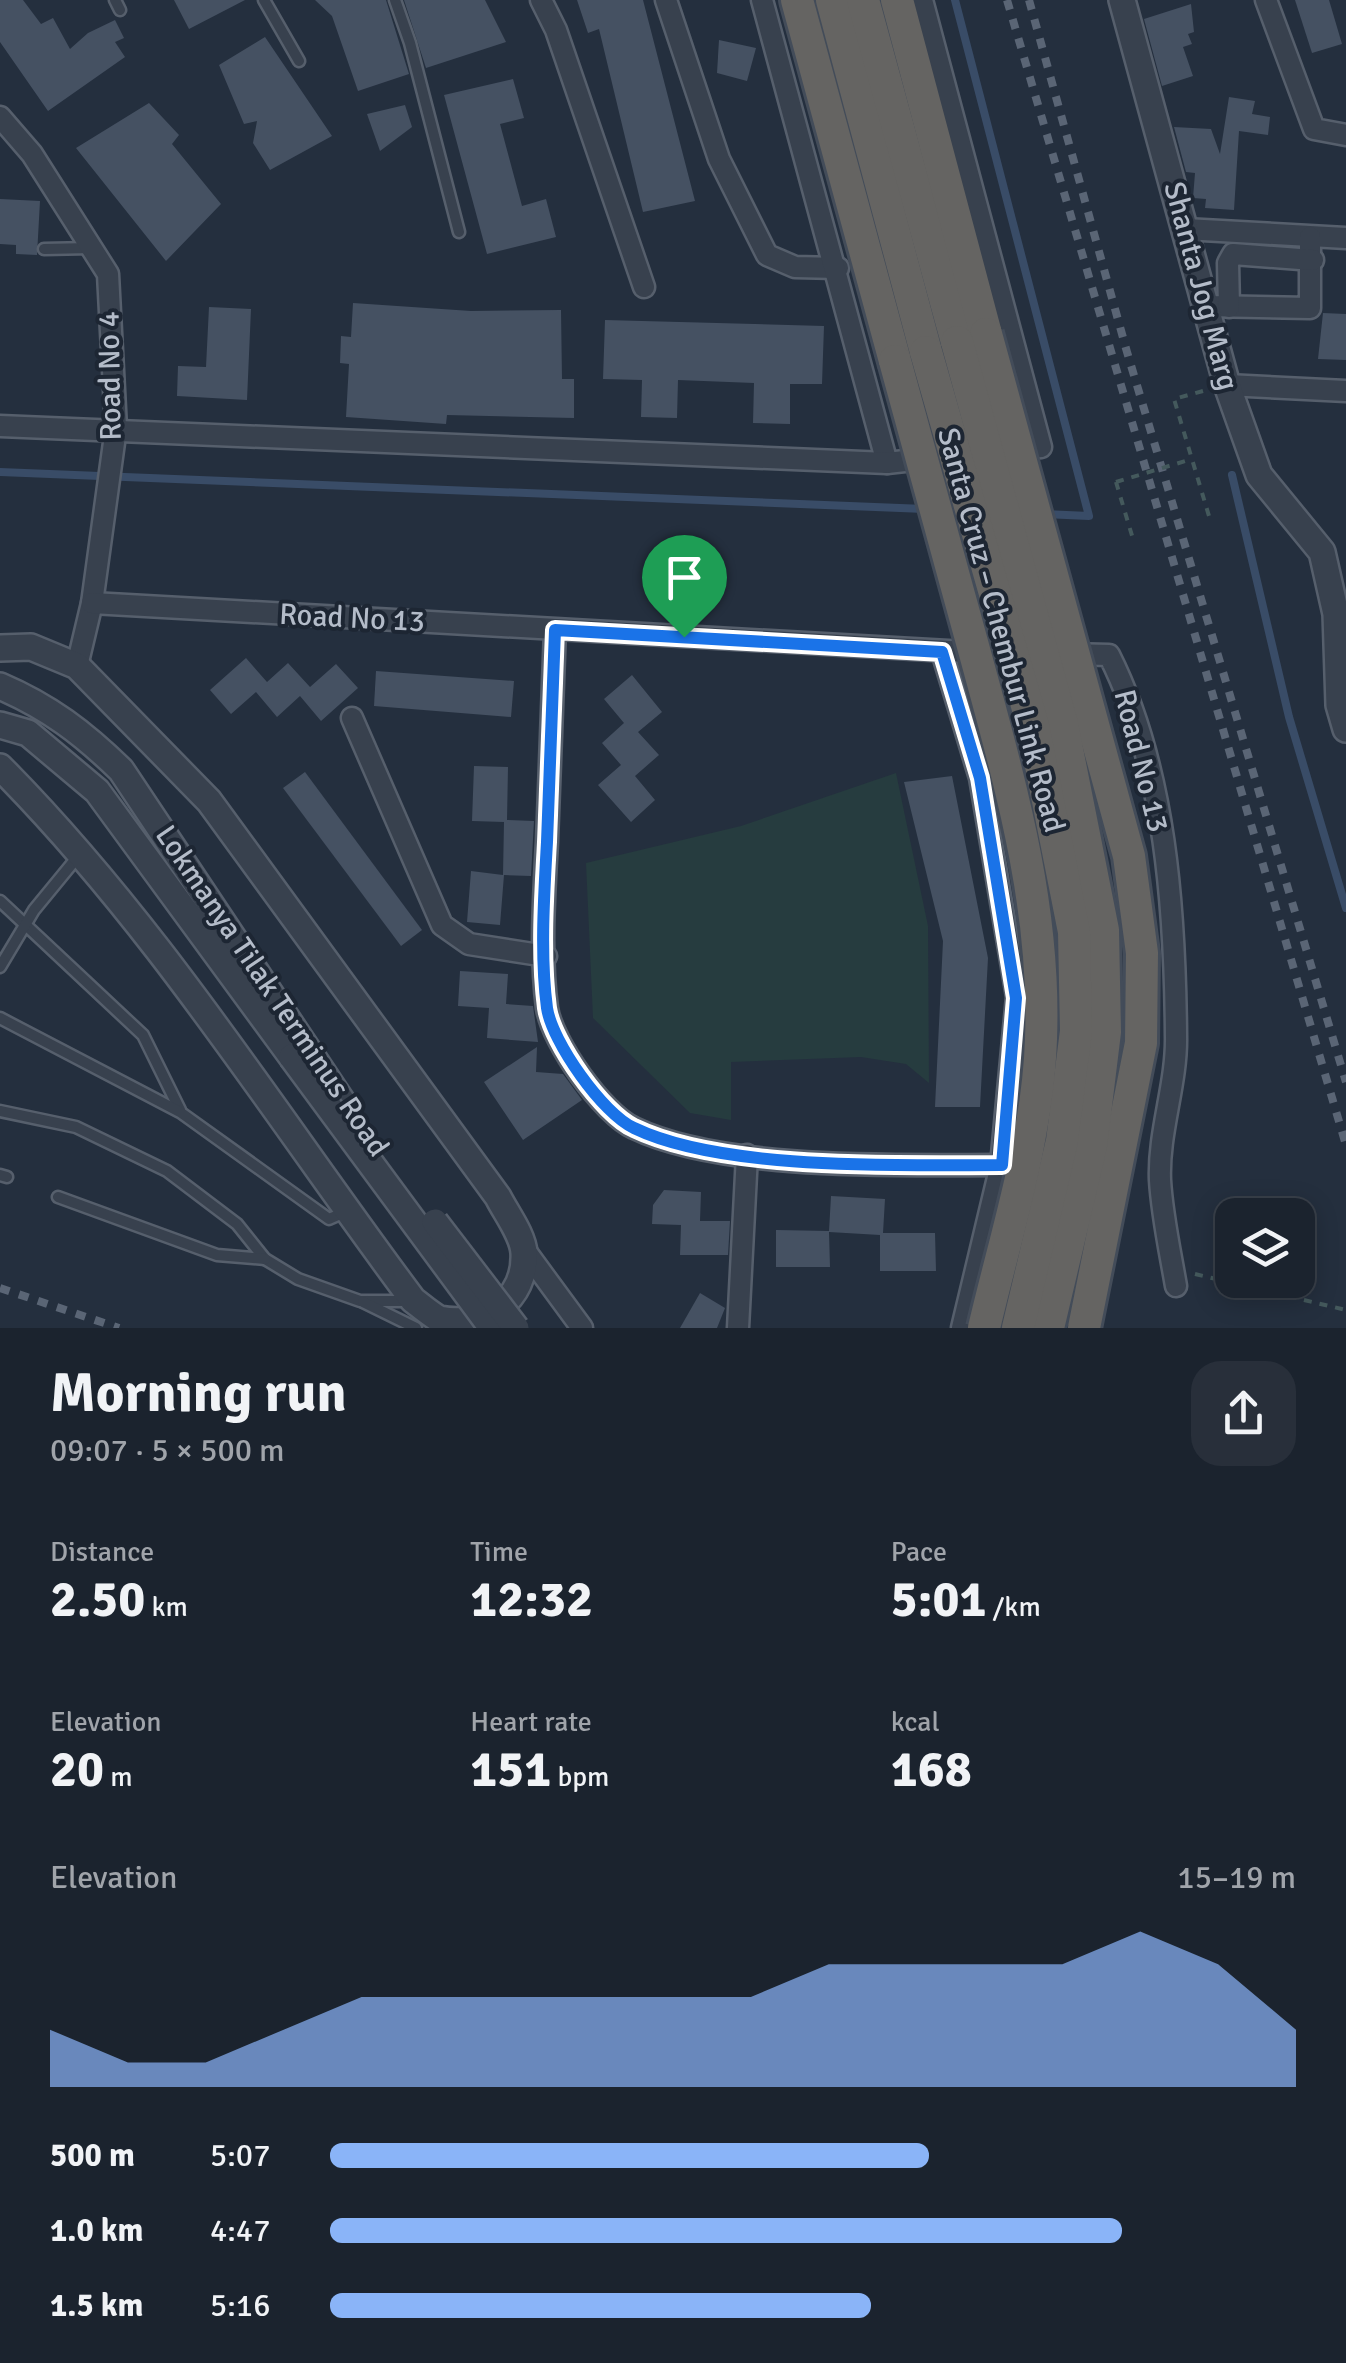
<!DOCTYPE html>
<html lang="en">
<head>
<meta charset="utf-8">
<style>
	body { margin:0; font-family:Signika,sans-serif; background:#282f3a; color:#f1f3f6; height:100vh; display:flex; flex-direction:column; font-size:38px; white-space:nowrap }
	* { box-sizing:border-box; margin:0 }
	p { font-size:32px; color:#a0a4aa }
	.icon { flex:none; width:55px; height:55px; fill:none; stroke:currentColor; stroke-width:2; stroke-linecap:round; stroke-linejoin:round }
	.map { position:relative; height:1328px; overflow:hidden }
	.details { display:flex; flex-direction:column; background:#1b232e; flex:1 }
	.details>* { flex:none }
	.tools { position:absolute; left:1215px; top:1198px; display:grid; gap:20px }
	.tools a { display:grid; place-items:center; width:100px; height:100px; border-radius:20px; background:#1b232e; box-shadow:0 5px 25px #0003,0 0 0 2px #39404a; font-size:50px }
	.pin { position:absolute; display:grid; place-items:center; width:85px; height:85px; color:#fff; margin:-102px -42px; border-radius:50% 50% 50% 0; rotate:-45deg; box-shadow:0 0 10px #0007 }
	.pin .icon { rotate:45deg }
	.round { display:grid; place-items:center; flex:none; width:105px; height:105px; border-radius:30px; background:#282f3a }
	.head { display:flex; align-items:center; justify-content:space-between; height:170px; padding:0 50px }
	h1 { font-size:55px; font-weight:800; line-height:75px }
	.figures { display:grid; grid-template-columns:repeat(3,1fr); gap:15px; height:170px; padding:10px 50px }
	.figures div { display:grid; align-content:center }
	.figures b { font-size:50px; font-weight:800 }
	.figures small { font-size:28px; font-weight:400 }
	.figures p { font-size:28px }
	.chart { height:280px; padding:20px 50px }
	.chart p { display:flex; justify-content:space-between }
	.chart svg { width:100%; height:180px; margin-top:10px; fill:#8ab4f8; opacity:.7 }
	ul { padding:0 50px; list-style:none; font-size:32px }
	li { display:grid; grid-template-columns:160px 120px 1fr; align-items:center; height:75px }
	li i { height:25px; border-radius:12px; background:#8ab4f8 }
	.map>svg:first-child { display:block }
	.green { fill:#263c3f }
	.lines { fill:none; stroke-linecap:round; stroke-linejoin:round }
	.stream { stroke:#394c67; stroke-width:8 }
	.building { fill:#455162 }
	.service-casing { stroke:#565f6c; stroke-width:15 }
	.minor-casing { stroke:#565f6c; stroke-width:25 }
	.tertiary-casing { stroke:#565f6c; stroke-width:30 }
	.trunk-casing { stroke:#434c59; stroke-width:38 }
	.path { stroke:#44595c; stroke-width:4; stroke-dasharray:8 8; stroke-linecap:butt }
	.service { stroke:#38414e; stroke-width:10 }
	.minor { stroke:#38414e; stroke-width:20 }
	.tertiary { stroke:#38414e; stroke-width:25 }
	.trunk { stroke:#656462; stroke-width:32 }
	.rail { stroke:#5a6575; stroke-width:8; stroke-dasharray:10 10; stroke-linecap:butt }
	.tertiary-bridge-casing { stroke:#565f6c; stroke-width:30; stroke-linecap:butt }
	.trunk-bridge-casing { stroke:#434c59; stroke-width:38; stroke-linecap:butt }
	.path-bridge { stroke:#44595c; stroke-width:4; stroke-dasharray:8 8; stroke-linecap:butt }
	.tertiary-bridge { stroke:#38414e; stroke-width:25 }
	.trunk-bridge { stroke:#656462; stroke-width:32 }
	.route-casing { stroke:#fff; stroke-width:20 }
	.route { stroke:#1a73e8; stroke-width:12 }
	.labels { text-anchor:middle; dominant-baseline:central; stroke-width:8; stroke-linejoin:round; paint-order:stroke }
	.street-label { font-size:30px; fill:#b4bcc9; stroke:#1d2633 }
</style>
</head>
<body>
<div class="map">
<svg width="1346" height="1328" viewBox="0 0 1346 1328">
	<rect width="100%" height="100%" fill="#242f3e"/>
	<path class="green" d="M896 773 928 926 929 1083 906 1064 861 1057 731 1062V1120L690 1113 593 1018 586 863 741 826Z"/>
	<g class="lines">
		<g class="stream">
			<path d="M955 0 1089 516 1044 514"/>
			<path d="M0 472 925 509"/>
			<path d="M1232 475 1289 717 1346 908"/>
		</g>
	</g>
	<g class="building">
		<path d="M0 0H23L41 24 53 18 70 49 88 33 115 20 124 38 115 42 125 57 48 111 0 42Z"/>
		<path d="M174 0H245L189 29Z"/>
		<path d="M315 0H386L409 74 358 91 332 16Z"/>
		<path d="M404 0H485L506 42 426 68Z"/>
		<path d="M577 0H643L695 201 643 212 599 29 588 33Z"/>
		<path d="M1295 0H1329L1342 44 1312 53Z"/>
		<path d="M1191 4 1194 32 1188 34 1192 44 1183 47 1193 76 1162 86 1144 19Z"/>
		<path d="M265 37 332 136 270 170 253 143 257 121 244 124 219 65Z"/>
		<path d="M719 40 756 48 747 81 717 73Z"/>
		<path d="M513 79 524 118 500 124 522 206 546 199 556 237 487 254 444 95Z"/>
		<path d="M1229 97 1255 101 1252 114 1270 117 1268 135 1239 131 1234 210 1205 208 1206 199 1193 198 1195 173 1186 172 1174 127 1211 129 1220 154Z"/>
		<path d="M149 103 179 135 172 144 221 204 166 261 76 148Z"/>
		<path d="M405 105 412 127 380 151 367 114Z"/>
		<path d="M0 199 40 201 37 255 16 254V245L0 244Z"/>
		<path d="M353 303 471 311 561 310 562 379H574V418L447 415 446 424 346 417 349 364 340 363 341 336 351 337Z"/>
		<path d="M209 307 251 309 247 400 177 396 178 366 206 367Z"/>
		<path d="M1323 313 1346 314V360L1318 359Z"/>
		<path d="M605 320 824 326 822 384H790V424L753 423 754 383 678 380 677 418 641 417 642 380 603 379Z"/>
		<path d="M246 658 267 682 288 663 310 687 336 664 358 688 321 721 300 696 277 717 256 692 231 714 210 690Z"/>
		<path d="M376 671 514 681 511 717 374 706Z"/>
		<path d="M632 675 662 712 638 732 659 755 635 776 655 800 631 822 598 785 621 765 602 743 624 723 604 699Z"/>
		<path d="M474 766 508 767 507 820 534 821 531 876 504 875 500 925 467 922 471 871 503 875 504 822 472 821Z"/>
		<path d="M305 772 422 930 401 946 283 788Z"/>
		<path d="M952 776 988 958 980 1107H935L943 941 904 782Z"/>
		<path d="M460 971 508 974 506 1004 533 1006 538 1042 487 1038 489 1008 458 1006Z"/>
		<path d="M537 1047 536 1072 563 1074 582 1100 523 1140 484 1082Z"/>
		<path d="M664 1190 701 1192 700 1221H730L728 1255H680L681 1225 652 1224 653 1205Z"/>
		<path d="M831 1196 885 1199 883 1233H935L936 1271H880V1235L829 1232 830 1267H776V1230L829 1231Z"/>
		<path d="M700 1293 725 1308 717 1328H680Z"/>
	</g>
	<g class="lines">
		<g class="service-casing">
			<g id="service">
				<path d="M115 0 120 10"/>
				<path d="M264 0 299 61"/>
				<path d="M395 0 410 43 459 232"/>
				<path d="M44 249 91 248"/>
				<path d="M0 901 143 1035 180 1110"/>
				<path d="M0 967 34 910 80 854"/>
				<path d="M0 1018 180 1112 329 1219 345 1212"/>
				<path d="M0 1111 76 1127 167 1171 237 1224 265 1259 298 1279 360 1301H407"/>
				<path d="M0 1175 7 1177"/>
				<path d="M58 1197 217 1255 265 1259"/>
				<path d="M363 1302 416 1328"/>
			</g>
		</g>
		<g class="minor-casing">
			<g id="minor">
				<path d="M541 0 556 30 644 287"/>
				<path d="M666 0 719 159 767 255 795 267 838 268"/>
				<path d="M762 0 887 463"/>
				<path d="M922 0 1041 447 1011 450"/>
				<path d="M1266 0 1314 129 1346 135"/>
				<path d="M0 117 32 154 108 274 116 428 92 603 77 666"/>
				<path d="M1185 229 1346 238"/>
				<path d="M1206 306 1310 308V237"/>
				<path d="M1229 307 1228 263 1233 254 1313 260"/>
				<path d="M1227 385 1346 391"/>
				<path d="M0 426 887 463 967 454"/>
				<path d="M92 603 984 653"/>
				<path d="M555 630C552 700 550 771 547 842 544 896 540 955 547 1008 552 1042 603 1114 634 1128 723 1171 902 1165 1001 1165"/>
				<path d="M942 652 980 778 1017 997 1001 1165 962 1328"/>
				<path d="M1068 654 1109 655C1166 768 1175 911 1176 1036 1177 1084 1158 1132 1160 1180 1162 1215 1170 1251 1176 1286"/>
				<path d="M352 718 442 925 469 944 546 956"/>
				<path d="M524 1249 582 1328"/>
				<path d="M738 1328 747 1155"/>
			</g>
		</g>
		<g class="tertiary-casing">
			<g id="tertiary">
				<path d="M1122 0 1227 385 1259 475 1322 552 1336 614 1339 705 1346 729"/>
				<path d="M0 648 31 647 77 666 209 801 498 1197C506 1213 523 1235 524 1253 526 1299 486 1328 439 1319 430 1314 421 1306 413 1300 279 1121 158 926 0 767"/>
				<path d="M0 686C49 707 83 733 121 770L343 1103"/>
				<path d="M0 725 28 733 97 791 292 1057"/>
			</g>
		</g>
		<g class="trunk-casing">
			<g id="trunk">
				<path d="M797 0 895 361"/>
				<path d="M832 0 926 352"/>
				<path d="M863 0 957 342"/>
				<path d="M897 0 986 334"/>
			</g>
		</g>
		<g class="path">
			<path d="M1203 391 1174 399 1209 516"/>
			<path d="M1116 482 1133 539"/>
			<path d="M1195 1274 1346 1310"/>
		</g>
		<use href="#service" class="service"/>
		<use href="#minor" class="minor"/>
		<use href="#tertiary" class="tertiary"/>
		<use href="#trunk" class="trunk"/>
		<g class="rail">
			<path d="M1007 0 1346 1145"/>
			<path d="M1029 0 1127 352 1346 1082"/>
			<path d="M0 1288 119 1328"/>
		</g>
		<g class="tertiary-bridge-casing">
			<g id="tertiary-bridge">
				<path d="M292 1057 492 1328"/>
				<path d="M435 1222 516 1328"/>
			</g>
		</g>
		<g class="trunk-bridge-casing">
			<g id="trunk-bridge">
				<path d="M986 334 1129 856 1142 953 1141 1043 1084 1328"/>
				<path d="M957 342 1062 724 1103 930 1105 1032 1091 1146 1048 1328"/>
				<path d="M926 352 1034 730 1074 932 1076 1031 1062 1141 1018 1328"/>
				<path d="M895 361C923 463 951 565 979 668 1012 790 1046 911 1041 1039 1038 1136 1006 1234 984 1328"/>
			</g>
		</g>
		<path class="path-bridge" d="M1116 482 1192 459"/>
		<use href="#tertiary-bridge" class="tertiary-bridge"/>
		<use href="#trunk-bridge" class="trunk-bridge"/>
	</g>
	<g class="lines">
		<g class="route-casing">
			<path id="route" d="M555 630 942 652 980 778 1016 998 1002 1165C902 1165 723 1171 634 1128 603 1114 552 1042 547 1008 540 955 544 896 547 842 550 771 552 700 555 630Z"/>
		</g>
		<use href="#route" class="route"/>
	</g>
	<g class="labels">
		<g class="street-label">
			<text transform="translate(1201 286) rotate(75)">Shanta Jog Marg</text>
			<text transform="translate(110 376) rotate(-91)">Road No 4</text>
			<text transform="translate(352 618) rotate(3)">Road No 13</text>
			<text transform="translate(1001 630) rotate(75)">Santa Cruz – Chembur Link Road</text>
			<text transform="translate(1141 761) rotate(76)">Road No 13</text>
			<text transform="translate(272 991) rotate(56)">Lokmanya Tilak Terminus Road</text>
		</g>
	</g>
</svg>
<div class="tools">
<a><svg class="icon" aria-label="layers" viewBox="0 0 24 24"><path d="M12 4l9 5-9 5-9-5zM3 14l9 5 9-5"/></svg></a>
</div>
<div class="pin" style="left:684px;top:637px;background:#1e9e55"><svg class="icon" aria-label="arrive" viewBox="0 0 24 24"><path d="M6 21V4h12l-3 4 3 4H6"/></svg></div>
</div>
<section class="details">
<div class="head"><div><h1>Morning run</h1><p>09:07 · 5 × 500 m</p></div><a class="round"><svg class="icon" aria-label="share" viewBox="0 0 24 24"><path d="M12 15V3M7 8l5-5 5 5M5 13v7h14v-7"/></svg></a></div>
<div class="figures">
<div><p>Distance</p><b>2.50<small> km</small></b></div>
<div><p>Time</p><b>12:32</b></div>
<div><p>Pace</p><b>5:01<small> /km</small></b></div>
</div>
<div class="figures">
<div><p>Elevation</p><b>20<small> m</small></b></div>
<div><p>Heart rate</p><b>151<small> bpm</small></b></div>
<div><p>kcal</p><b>168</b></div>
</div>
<div class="chart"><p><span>Elevation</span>15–19 m</p>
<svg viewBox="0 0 160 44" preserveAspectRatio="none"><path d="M0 44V30L10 38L20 38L30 30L40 22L50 22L60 22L70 22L80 22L90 22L100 14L110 14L120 14L130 14L140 6L150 14L160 30V44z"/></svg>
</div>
<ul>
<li><b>500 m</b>5:07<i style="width:62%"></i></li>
<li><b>1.0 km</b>4:47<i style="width:82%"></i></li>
<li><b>1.5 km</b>5:16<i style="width:56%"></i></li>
</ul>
</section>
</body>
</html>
